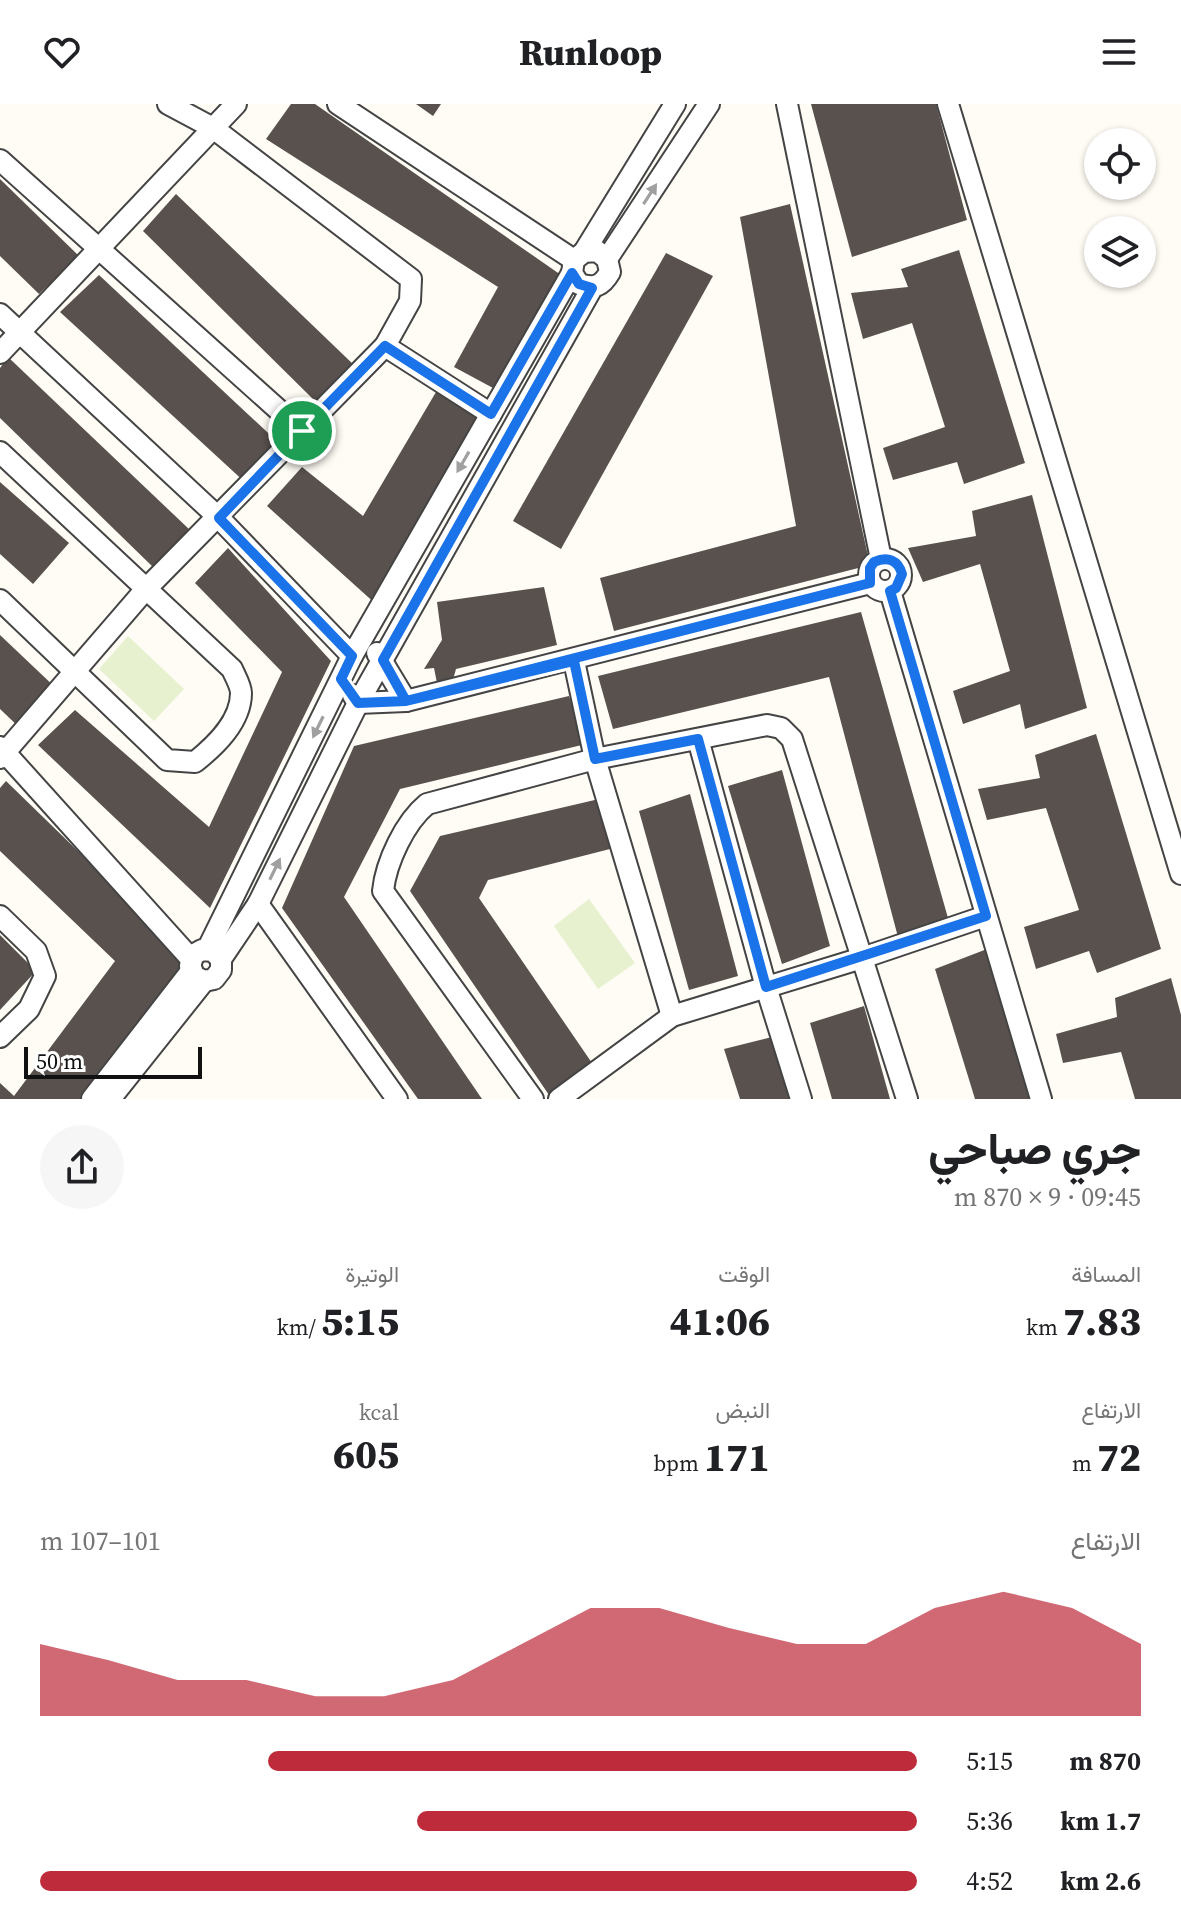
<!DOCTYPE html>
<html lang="ar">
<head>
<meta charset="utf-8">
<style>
	body { margin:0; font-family:"Source Serif 4",Vazirmatn,serif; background:#f6f6f6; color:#202124; direction:rtl; height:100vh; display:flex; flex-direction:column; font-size:30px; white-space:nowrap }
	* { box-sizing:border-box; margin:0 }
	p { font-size:26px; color:#757577 }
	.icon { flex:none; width:44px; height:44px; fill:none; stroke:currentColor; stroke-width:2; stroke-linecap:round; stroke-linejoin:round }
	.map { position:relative; height:995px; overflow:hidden; direction:ltr }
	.side { display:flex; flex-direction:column; background:#fff; flex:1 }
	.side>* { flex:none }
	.tools { position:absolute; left:1084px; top:24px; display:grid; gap:16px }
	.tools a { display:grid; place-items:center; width:72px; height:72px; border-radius:50%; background:#fff; box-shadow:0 2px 6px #0004; font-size:40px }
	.scale { position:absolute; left:24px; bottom:20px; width:178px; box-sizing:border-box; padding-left:8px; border:4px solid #111; border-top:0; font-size:22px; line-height:28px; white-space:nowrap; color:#111; -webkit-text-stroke:6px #fff; paint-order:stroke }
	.pin { position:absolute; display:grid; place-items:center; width:68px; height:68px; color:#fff; margin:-34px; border:4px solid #fff; border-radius:50%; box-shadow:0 2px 8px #0007 }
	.round { display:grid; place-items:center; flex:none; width:84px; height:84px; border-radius:42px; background:#f6f6f6 }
	.summary { display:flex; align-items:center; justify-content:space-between; height:136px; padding:0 40px }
	h1 { font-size:44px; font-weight:800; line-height:60px }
	.figures { display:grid; grid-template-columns:repeat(3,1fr); gap:12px; height:136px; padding:8px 40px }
	.figures div { display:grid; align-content:center }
	.figures b { font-size:40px; font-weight:800 }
	.figures small { font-size:22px; font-weight:400 }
	.figures p { font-size:22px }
	.chart { height:224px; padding:16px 40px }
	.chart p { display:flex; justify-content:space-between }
	.chart svg { width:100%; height:144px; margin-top:8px; fill:#be2b3b; opacity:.7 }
	ul { padding:0 40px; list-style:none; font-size:26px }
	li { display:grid; grid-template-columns:128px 96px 1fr; align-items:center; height:60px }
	li i { height:20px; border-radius:10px; background:#be2b3b }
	header { display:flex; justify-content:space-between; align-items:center; height:104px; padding:0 40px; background:#fff; font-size:36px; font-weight:800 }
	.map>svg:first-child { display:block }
	.pitch { fill:#e7f1d0 }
	.building { fill:#59514d }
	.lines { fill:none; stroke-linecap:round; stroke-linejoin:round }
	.street-casing { stroke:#444; stroke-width:24 }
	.street { stroke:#fff; stroke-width:20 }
	.oneway { fill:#a0a0a0 }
	.route-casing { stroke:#fff; stroke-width:16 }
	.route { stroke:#1a73e8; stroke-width:10 }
</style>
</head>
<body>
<header><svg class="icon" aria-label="menu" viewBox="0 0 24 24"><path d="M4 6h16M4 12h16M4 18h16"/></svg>Runloop<svg class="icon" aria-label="heart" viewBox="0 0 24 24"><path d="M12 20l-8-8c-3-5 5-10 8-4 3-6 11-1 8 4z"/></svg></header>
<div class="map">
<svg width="1181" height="995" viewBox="0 0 1181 995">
	<rect width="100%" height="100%" fill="#fffcf5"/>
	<g class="pitch">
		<path d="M128 532 184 585 154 617 99 565Z"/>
		<path d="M589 795 635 859 598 885 554 822Z"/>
	</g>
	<g class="building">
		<path d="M291 0H315L561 171 493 284 454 263 498 183 266 35Z"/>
		<path d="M416 0H441L433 12Z"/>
		<path d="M811 0H936L967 116 852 153Z"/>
		<path d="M0 75 79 152 39 190 0 152Z"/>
		<path d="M176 90 355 262 319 301 143 127Z"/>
		<path d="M790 100 870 461 614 527 600 474 796 422 740 113Z"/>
		<path d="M959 146 1025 359 964 380 957 358 893 376 883 344 945 323 912 219 863 235 851 189 908 183 901 165Z"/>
		<path d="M666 149 713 172 561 445 513 417Z"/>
		<path d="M99 171 282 342 248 381 60 208Z"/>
		<path d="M8 253 191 427 155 465 0 314V264Z"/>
		<path d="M436 288 486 314 378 502 267 402 302 363 363 412Z"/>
		<path d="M0 378 69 439 33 480 0 450Z"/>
		<path d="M1032 391 1087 604 1025 625 1020 600 963 620 953 587 1010 567 980 460 923 478 908 444 976 432 972 407Z"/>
		<path d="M228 444 331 557 210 804 38 641 75 606 209 723 282 568 195 479Z"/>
		<path d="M544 483 557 541 456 565 452 579 438 584 434 564 424 565 442 536 437 498Z"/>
		<path d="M861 508 948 814 898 833 829 573 613 625 598 572Z"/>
		<path d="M0 531 58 586 21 625 0 605Z"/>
		<path d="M569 592 586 640 400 685 344 793 482 995H418L282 804 354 642Z"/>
		<path d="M1096 630 1161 845 1097 869 1089 847 1036 865 1024 823 1079 806 1046 704 987 716 978 685 1040 674 1035 651Z"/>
		<path d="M782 666 830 842 782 860 728 682Z"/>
		<path d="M6 677 190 856 87 995H0V979L14 992 115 857 0 747V684Z"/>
		<path d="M690 690 738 872 689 886 639 707Z"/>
		<path d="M599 695 610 745 488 776 479 794 592 959 549 991 410 787 440 732Z"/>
		<path d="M0 831 36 867 0 906Z"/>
		<path d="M987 845 1029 995H975L935 865Z"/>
		<path d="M1171 874 1181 911V995H1135L1121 948 1063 959 1056 930 1117 913 1115 894Z"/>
		<path d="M864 902 890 995H832L810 919Z"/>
		<path d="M780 931 799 995H740L724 945Z"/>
	</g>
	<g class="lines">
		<g class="street-casing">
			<g id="street">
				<path d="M338 0 574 156"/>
				<path d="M787 0 881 455"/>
				<path d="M948 0 1181 770"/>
				<path d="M0 56 302 327"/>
				<path d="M584 148 675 0"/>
				<path d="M607 155 597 147 584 148 574 156 572 169 579 180C595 185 602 182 610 168L607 155 709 0"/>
				<path d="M0 210 219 414 352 552"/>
				<path d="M385 242 491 310"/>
				<path d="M0 249 236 0"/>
				<path d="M0 348 232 565C235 572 241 582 241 589 241 618 215 642 195 658L167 656 0 496"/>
				<circle cx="885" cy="471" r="16"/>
				<path d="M890 487 1041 995"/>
				<path d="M377 549 406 597"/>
				<path d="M574 557 595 655 672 912"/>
				<path d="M353 591 358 599 406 597 870 479"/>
				<path d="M698 635 766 883 801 995"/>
				<path d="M0 643 192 856"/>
				<path d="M0 654 145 486 385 242 410 197 411 175 213 24 168 0"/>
				<path d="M258 800 397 995"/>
				<path d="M0 812 36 847 45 872 29 905 0 933"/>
				<path d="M207 846 352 552 572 169"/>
				<path d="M221 855 213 847 202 846 193 851 190 862 194 872 204 877 214 875 221 866V855L258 800 358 599 592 184"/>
				<path d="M92 995 192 866"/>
				<path d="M110 995 204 877"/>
				<path d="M533 995 383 787C386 758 405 718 427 700L595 655 767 621 781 624 792 635 907 995"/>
				<path d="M559 995 672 912 862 854 986 812"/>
			</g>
		</g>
		<use href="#street" class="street"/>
	</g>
	<defs><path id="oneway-solid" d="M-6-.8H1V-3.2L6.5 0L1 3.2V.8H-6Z" transform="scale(2)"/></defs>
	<g class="oneway">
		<use href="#oneway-solid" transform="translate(650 90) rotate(-57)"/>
		<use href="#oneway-solid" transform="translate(463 358) rotate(120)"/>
		<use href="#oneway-solid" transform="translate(318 623) rotate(116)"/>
		<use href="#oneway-solid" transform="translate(275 765) rotate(-64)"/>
	</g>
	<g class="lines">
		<g class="route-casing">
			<path id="route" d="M302 327 219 414 352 552 341 575 358 599 406 597 574 557 595 655 698 635 766 883 986 812 890 487 896 484 902 470C898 456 888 452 874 458L870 464V479L406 597 383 556 592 184 579 180 572 169 491 310 385 242 302 327"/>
		</g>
		<use href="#route" class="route"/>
	</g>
</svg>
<div class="tools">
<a><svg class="icon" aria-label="locate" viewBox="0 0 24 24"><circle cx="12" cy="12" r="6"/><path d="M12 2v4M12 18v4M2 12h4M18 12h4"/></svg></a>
<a><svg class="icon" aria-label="layers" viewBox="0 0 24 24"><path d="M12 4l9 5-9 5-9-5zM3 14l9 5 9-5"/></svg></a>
</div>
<div class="scale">50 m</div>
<div class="pin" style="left:302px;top:327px;background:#1e9e55"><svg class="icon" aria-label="arrive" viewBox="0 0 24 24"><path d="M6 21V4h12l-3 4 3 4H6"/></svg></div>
</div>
<section class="side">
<div class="summary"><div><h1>جري صباحي</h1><p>09:45 · 9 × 870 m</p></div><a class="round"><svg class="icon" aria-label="share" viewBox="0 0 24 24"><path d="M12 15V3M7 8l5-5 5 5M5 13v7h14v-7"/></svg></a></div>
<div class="figures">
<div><p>المسافة</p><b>7.83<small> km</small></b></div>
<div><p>الوقت</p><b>41:06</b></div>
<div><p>الوتيرة</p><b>5:15<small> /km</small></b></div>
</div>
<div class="figures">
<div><p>الارتفاع</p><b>72<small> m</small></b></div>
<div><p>النبض</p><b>171<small> bpm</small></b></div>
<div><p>kcal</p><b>605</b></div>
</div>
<div class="chart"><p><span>الارتفاع</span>101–107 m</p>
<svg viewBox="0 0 160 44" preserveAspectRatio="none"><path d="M0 44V22L10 27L20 33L30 33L40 38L50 38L60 33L70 22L80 11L90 11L100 17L110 22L120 22L130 11L140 6L150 11L160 22V44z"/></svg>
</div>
<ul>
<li><b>870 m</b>5:15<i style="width:74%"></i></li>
<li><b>1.7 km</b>5:36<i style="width:57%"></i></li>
<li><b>2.6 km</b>4:52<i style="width:100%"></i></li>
</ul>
</section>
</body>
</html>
